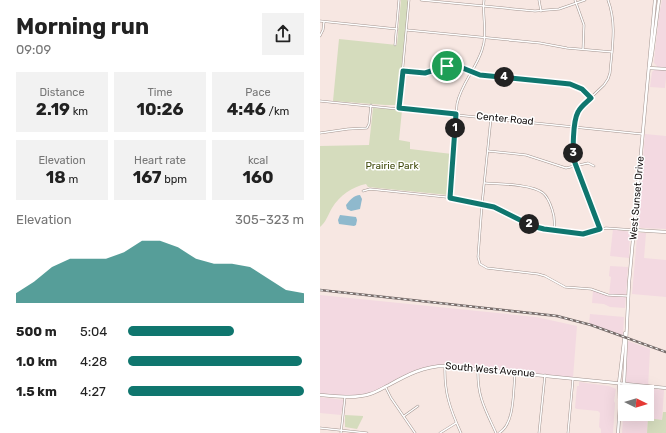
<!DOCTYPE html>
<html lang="en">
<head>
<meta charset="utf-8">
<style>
	body { margin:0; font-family:Rubik,sans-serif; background:#f2f2f2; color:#222; height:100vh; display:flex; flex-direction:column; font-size:15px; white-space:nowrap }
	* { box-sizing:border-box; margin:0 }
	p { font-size:13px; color:#767676 }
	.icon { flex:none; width:22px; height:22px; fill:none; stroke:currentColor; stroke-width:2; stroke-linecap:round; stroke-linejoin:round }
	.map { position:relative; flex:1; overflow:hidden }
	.details { display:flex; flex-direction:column; background:#fff; width:320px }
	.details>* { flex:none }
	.needle { width:26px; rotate:95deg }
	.tools { position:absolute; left:298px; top:385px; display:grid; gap:8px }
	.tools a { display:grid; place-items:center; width:36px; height:36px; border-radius:0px; background:#fff; box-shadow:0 4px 16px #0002; font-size:20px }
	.pin { position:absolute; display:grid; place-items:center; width:34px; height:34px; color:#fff; margin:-17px; border:2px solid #fff; border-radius:50%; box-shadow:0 1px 4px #0007 }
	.km { position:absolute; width:20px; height:20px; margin:-10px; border-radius:50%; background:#222; color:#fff; font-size:11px; line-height:20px; text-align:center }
	.round { display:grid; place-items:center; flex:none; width:42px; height:42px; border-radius:0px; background:#f2f2f2 }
	.overview { display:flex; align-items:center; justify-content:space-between; height:68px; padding:0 16px }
	h1 { font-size:22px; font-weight:700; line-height:30px }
	.stats { display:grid; grid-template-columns:repeat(3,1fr); gap:6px; height:68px; padding:4px 16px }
	.stats div { display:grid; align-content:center; border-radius:0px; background:#f2f2f2; text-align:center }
	.stats b { font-size:17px; font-weight:700 }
	.stats small { font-size:11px; font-weight:400 }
	.stats p { font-size:11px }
	.chart { height:112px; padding:8px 16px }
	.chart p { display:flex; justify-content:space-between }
	.chart svg { width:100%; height:72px; margin-top:4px; fill:#0f766e; opacity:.7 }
	ul { padding:0 16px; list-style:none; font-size:13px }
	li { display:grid; grid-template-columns:64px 48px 1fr; align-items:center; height:30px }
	li i { height:10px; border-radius:5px; background:#0f766e }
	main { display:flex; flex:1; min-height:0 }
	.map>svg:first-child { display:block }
	.commercial { fill:#f3d9e1; fill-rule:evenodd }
	.green { fill:#d5dcbd }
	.water { fill:#8fb9cd }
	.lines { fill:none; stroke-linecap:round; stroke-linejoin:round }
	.street-casing { stroke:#a39590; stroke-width:2.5 }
	.secondary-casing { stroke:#a39590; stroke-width:3.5 }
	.street { stroke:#fff; stroke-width:1.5 }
	.secondary { stroke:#fff; stroke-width:2.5 }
	.rail-casing { stroke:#766c6a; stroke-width:2.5 }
	.rail { stroke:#fff; stroke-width:1; stroke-dasharray:3; stroke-linecap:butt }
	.route-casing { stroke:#fff; stroke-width:8 }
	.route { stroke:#0f766e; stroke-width:5 }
	.labels { text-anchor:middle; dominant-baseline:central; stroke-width:3; stroke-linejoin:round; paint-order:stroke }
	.street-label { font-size:10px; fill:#120d0c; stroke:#fff }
	.park-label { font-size:10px; fill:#414b0d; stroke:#fff }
</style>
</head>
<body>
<main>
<section class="details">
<div class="overview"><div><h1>Morning run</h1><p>09:09</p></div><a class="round"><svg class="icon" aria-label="share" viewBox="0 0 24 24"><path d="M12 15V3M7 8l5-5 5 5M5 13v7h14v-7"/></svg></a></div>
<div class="stats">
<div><p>Distance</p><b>2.19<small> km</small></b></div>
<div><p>Time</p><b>10:26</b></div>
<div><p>Pace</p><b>4:46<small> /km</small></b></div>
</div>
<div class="stats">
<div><p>Elevation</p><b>18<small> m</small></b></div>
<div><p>Heart rate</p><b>167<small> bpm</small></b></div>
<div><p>kcal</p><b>160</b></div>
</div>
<div class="chart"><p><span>Elevation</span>305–323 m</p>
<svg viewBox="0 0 160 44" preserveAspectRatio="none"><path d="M0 44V38L10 31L20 22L30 17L40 17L50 17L60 13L70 6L80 6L90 10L100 17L110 20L120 20L130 22L140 29L150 36L160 38V44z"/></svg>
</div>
<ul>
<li><b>500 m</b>5:04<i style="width:60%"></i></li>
<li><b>1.0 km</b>4:28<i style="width:99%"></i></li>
<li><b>1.5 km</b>4:27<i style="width:100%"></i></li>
</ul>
</section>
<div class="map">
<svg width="346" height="433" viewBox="0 0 346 433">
	<rect width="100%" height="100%" fill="#f7e7e2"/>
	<g class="commercial">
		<path d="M342 0H346V78L345 88 330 87 332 72 334 70H337V66L334 63 335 51 339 15Z"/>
		<path d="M325 134 346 136V229L322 228 319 227 318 224Z"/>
		<path d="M293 229 310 232 309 258 290 256Z"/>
		<path d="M319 233H326L324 258 346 260V297L312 294 317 237Z"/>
		<path d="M290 266 308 267 305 308 290 307 284 304 272 303 273 290 289 295 291 277 289 276Z"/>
		<path d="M0 295 216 317 257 326 253 378 130 366 104 368 53 393 37 397 0 394Z"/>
		<path d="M270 314 304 317 303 336 269 324Z"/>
		<path d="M308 341 330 349 328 388 344 390 342 420 328 419 327 433H302ZM305 392H327V414H305Z"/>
		<path d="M259 382 289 386 296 389 294 401 295 403 293 433H281V429L279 427 280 413 278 411 257 409 255 408 257 386H259Z"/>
		<path d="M0 397 24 400 21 415 0 413Z"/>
	</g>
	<g class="green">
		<path d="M81 0H87L88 2 78 105H65L13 101 19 39 77 45Z"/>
		<path d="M53 108 82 110 79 140 90 142V149L132 154 128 195 48 187 46 184C32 187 20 195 12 208 8 215 6 222 0 227V146L49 145Z"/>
		<path d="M343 412H346V433H327L328 418 342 420Z"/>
		<path d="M25 415 43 416V417L37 429 25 427Z"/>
	</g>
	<g class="water">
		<path d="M40 195 42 199 40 209 31 211 27 209 26 205C29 201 34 195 40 195Z"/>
		<path d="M20 215 36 217 37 220 36 225 34 226 19 224 18 220Z"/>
	</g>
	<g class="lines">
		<g class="street-casing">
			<g id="street">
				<path d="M101 0 215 11 239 9 265 0"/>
				<path d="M219 0 221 11"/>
				<path d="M255 0 264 25 263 49"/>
				<path d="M0 21 77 29"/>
				<path d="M87 30 220 43 247 48 292 52"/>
				<path d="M0 36 3 30 4 22"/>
				<path d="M75 45 79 0"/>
				<path d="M83 71 101 73 123 67 135 66 143 68 160 75 250 84 262 89 271 97"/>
				<path d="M0 101 322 134"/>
				<path d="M79 108 89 0"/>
				<path d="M171 118 162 204 158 257 160 264 167 268 218 274 225 276 245 287 271 289 288 295 307 296"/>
				<path d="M0 133 28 129 47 128 49 124 51 105"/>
				<path d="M168 151 206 155 246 168 268 163 274 166"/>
				<path d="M165 183C179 184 212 184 223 193 228 197 230 203 232 209 235 217 235 223 234 231"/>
				<path d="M43 191 50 189 126 197 170 206 187 212 215 227 229 230 263 234 286 228 314 230"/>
				<path d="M130 198 137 104C141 84 156 69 162 50 168 34 162 17 164 0"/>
				<path d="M280 229 255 163 253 149 257 113 262 106 284 85 288 79 290 73C292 48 297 24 288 0"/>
				<path d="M125 366C124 392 130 409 141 433"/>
				<path d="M158 369C157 396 165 409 176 433"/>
				<path d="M66 388 71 398 95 433"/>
				<path d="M84 416 98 406"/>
				<path d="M0 428 47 433"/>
				<path d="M21 433 25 397"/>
				<path d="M120 433 136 423"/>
				<path d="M179 433C195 424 193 391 195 374"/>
				<path d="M219 433 225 375"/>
				<path d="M248 433 253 379"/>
			</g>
		</g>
		<g class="secondary-casing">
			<g id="secondary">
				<path d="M330 65 332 54 339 0"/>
				<path d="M329 68 346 69"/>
				<path d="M314 230 346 232"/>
				<path d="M0 395C16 396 34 399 50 394 57 392 63 388 69 385 87 375 104 366 125 366L346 388"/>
				<path d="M300 405 299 383 305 333"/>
				<path d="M298 433 300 405 304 384 309 283 335 0"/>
			</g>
		</g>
		<use href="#street" class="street"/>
		<use href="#secondary" class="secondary"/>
		<g class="rail-casing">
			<path id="rail" d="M0 290 237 316 271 325 346 352"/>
		</g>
		<use href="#rail" class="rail"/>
	</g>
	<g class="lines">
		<g class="route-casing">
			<path id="route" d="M127 66 140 67 160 75 250 84 262 89 271 98C267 102 261 106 258 112 253 121 252 152 255 163L280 229 263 234 224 229 212 226 174 207 130 198 136 114 79 108 83 71 105 73Z"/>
		</g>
		<use href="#route" class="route"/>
	</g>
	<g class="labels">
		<g class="street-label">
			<text transform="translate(185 119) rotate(6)">Center Road</text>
			<text transform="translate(317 198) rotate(-85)">West Sunset Drive</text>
			<text transform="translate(170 370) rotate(5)">South West Avenue</text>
		</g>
		<g class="park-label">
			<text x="72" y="166">Prairie Park</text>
		</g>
	</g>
</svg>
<div class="tools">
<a><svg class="needle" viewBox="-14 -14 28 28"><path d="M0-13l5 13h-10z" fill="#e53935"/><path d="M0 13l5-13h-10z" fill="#767676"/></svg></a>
</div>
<div class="pin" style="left:127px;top:66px;background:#1e9e55"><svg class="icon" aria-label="arrive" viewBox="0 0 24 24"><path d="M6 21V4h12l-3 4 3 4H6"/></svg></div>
<b class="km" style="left:135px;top:128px">1</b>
<b class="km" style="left:209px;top:224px">2</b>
<b class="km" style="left:253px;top:153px">3</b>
<b class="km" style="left:184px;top:77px">4</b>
</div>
</main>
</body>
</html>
